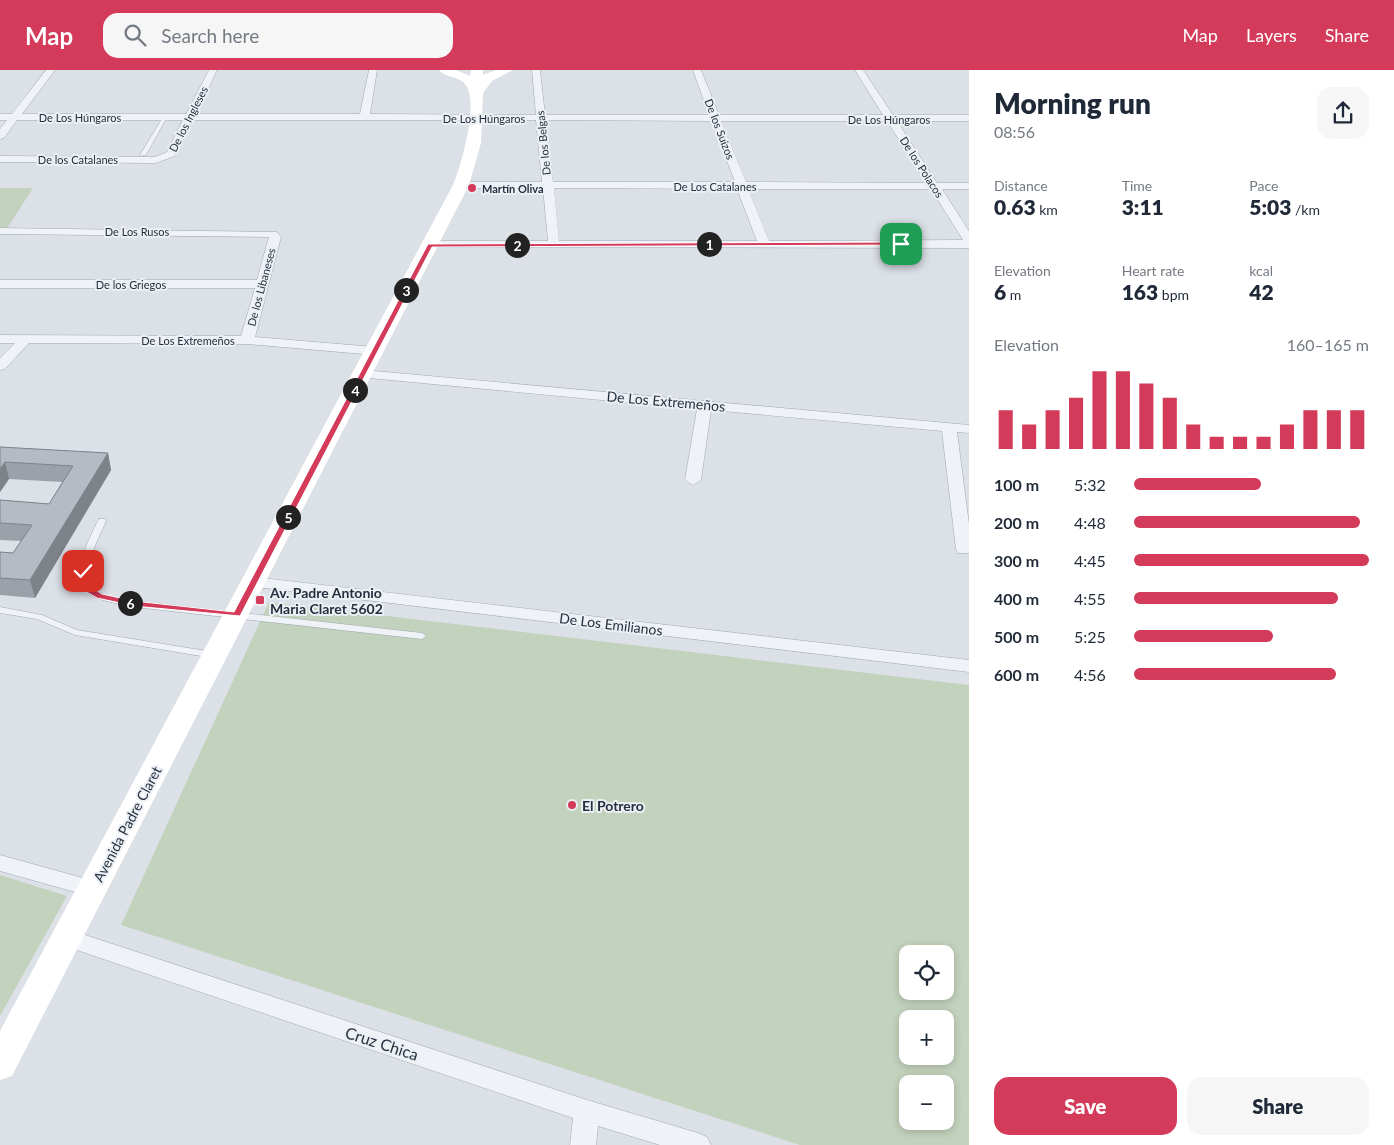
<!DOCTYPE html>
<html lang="en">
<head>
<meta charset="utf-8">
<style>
	body { margin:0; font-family:Lato,sans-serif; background:#f6f6f7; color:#1f2937; height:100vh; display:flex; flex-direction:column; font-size:19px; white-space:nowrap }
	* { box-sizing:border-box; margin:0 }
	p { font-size:16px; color:#747a83 }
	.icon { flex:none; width:28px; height:28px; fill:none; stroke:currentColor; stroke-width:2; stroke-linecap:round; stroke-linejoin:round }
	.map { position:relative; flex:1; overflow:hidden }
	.drawer { display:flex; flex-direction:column; background:#fff; width:425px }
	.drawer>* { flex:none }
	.controls { position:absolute; left:899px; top:875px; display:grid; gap:10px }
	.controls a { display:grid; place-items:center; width:55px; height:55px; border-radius:10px; background:#fff; box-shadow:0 2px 8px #0003; font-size:25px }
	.pin { position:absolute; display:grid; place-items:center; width:42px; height:42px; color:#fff; margin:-21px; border-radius:10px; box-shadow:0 2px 8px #0006 }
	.km { position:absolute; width:25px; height:25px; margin:-12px; border-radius:50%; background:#222; color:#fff; font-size:14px; line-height:25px; text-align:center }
	.round { display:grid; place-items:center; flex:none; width:52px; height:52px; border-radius:15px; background:#f6f6f7 }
	.head { display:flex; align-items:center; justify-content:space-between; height:85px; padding:0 25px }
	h1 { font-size:28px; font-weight:800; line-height:38px }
	.stats { display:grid; grid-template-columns:repeat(3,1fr); gap:8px; height:85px; padding:5px 25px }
	.stats div { display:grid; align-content:center }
	.stats b { font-size:21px; font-weight:800 }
	.stats small { font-size:14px; font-weight:400 }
	.stats p { font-size:14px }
	.chart { height:140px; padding:10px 25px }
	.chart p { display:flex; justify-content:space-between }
	.chart svg { width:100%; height:90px; margin-top:5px; stroke:#d43a59; stroke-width:6 }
	.cta { display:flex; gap:10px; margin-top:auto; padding:10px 25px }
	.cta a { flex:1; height:58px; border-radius:15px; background:#d43a59; color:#fff; font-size:20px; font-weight:800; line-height:58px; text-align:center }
	.cta a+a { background:#f6f6f7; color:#1f2937 }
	ul { padding:0 25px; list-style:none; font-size:16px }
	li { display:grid; grid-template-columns:80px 60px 1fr; align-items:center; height:38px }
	li i { height:12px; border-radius:6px; background:#d43a59 }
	header { display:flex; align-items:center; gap:30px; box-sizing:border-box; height:70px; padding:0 25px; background:#d43a59; color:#fff }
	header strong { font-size:24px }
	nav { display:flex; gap:28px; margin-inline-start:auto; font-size:18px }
	.search { width:350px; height:45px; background:#f6f6f7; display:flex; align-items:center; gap:12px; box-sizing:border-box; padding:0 18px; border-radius:15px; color:#747a83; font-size:19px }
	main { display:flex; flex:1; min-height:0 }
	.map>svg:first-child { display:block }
	.green { fill:#c3d2bd; fill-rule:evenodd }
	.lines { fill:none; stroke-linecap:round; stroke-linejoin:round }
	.lane-casing { stroke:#a1a8b1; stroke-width:1 }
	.street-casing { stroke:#a1a8b1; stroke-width:1 }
	.lane { fill:#eff2f6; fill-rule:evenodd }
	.street { fill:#eff2f6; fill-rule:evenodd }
	.secondary { fill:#fff; fill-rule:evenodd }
	.wall { fill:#9ba1a9 }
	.shaded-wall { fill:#7e8389 }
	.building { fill:#b4bbc4; stroke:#7e8389 }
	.route { fill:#d43a59; stroke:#fff }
	.poi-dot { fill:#d43a59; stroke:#ecf0f5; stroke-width:2 }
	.labels { text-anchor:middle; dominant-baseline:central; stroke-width:4; stroke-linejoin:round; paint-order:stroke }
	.far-street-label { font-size:11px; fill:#25303e; stroke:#ecf0f5 }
	.far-poi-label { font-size:11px; font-weight:bold; fill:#25303e; stroke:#ecf0f5; text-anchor:start }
	.street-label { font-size:14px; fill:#25303e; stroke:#ecf0f5 }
	.poi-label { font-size:14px; font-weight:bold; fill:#25303e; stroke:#ecf0f5; text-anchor:start }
	.near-street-label { font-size:16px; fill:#25303e; stroke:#ecf0f5 }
</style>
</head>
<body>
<header>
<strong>Map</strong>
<div class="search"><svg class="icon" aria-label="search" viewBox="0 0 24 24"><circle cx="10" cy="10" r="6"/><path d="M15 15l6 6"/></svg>Search here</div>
<nav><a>Map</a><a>Layers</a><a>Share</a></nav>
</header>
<main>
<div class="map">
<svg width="969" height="1075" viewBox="0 0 969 1075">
	<rect width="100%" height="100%" fill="#dce1e7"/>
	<g class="green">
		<path d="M0 118H33L6 160H0Z"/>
		<path d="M269 532 969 615V1075H800L121 855ZM908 884H945V921H908ZM908 949H945V986H908ZM908 1014H945V1051H908Z"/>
		<path d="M0 805 67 826 0 946Z"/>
	</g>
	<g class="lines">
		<g class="lane-casing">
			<g id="lane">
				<path d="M165 46 167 47 146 85 141 86 140 85 163 47Z"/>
				<path d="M99 449H105L106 451C100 466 86 491 87 507 88 514 94 519 99 522 110 528 123 529 134 531L422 563 426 566 422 569 134 537C121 534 105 532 93 526 86 522 80 515 79 508 77 493 92 462 99 449Z"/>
				<path d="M0 537 42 545 77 560 213 582 218 585 213 588 75 565 37 549 0 543Z"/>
			</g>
		</g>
		<g class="street-casing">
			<g id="street">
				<path d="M46 0H55L22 44H186L209 0H217L196 44H360L369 0H377L370 44 536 45 532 0H540L545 45H709L693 0H701L719 45H883L855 0H863L893 45H969V51H897L937 113H969V119H942L969 161V178L426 177 424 175 430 171H548L543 118H461L456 115 461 112H542L536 50H193L175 86 156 93 0 92V86L155 87 167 82 183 50H17L4 68 0 69V59L7 50H0V44H12ZM546 50 712 51 735 112H553ZM721 51H887L927 113 746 112ZM554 118 737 119 757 171H559ZM748 119H931L963 170 769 171Z"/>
				<path d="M0 158 277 162 281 167 255 267 375 277 382 281 375 285 247 274 29 273 5 299 0 300V288L15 273H0V265L241 266 255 218H0V210H257L269 167 0 164Z"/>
				<path d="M363 300 969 355V363L957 362 969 454V483H958L956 479 942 361 711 340 701 410 693 415 685 410 697 339 358 307 356 304Z"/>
				<path d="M253 507 969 590V602L247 516 244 512 247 508Z"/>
				<path d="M0 785 101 813 104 819 101 825 93 827 0 801Z"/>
				<path d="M67 859 587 1030 698 1063 707 1067 711 1075H660L598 1056 596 1075H570L573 1048 59 874 56 868 59 862Z"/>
			</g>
		</g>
		<use href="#lane" class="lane"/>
		<use href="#street" class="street"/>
		<path class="secondary" d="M439 0H456L470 6 471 0H483V5L496 0H513L492 11 483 23 481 73 469 115 12 1006 0 1010V961L453 115C461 96 480 31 465 14 459 6 445 8 439 0Z"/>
	</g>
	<path class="wall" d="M0 377 108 383 111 400 35 528 0 525V482L13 483 21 471 0 470V430L49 434 62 412 9 409 0 422Z"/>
	<g class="shaded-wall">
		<path d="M108 383 111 400 35 528 30 510Z"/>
		<path d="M5 392 9 409 0 422V399Z"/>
	</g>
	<path class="building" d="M0 377 108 383 30 510 0 508V482L13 483 32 455 0 453V430L49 434 73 396 5 392 0 399Z"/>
	<path class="route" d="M901 172 903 175 432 177 240 546 134 536 97 528 85 521 78 511 79 501 83 499 87 501 86 511 91 517 102 524 134 531 234 542 428 174Z"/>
	<g class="poi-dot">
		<circle cx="472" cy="118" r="5"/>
		<rect x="255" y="525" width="10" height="10" rx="2.5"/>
		<circle cx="572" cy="735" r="5"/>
	</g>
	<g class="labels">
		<g class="far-street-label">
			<text x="80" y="47">De Los Húngaros</text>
			<text x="484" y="48">De Los Húngaros</text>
			<text transform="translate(188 49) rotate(-63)">De los Ingleses</text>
			<text x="889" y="49">De Los Húngaros</text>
			<text transform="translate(720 59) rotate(69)">De los Suizos</text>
			<text transform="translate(543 73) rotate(-96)">De los Belgas</text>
			<text x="78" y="89">De los Catalanes</text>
			<text transform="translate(922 97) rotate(57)">De los Polacos</text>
			<text x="715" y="116">De Los Catalanes</text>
			<text x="137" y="161">De Los Rusos</text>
			<text x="131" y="214">De los Griegos</text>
			<text transform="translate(261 217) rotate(-75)">De los Libaneses</text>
			<text x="188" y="270">De Los Extremeños</text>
		</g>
		<g class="far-poi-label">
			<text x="482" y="118">Martín Oliva</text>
		</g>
		<g class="street-label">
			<text transform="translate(666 331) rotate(5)">De Los Extremeños</text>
			<text transform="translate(611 554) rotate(7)">De Los Emilianos</text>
			<text transform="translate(127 754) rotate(-62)">Avenida Padre Claret</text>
		</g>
		<g class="poi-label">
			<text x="270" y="522">Av. Padre Antonio<tspan x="270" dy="16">Maria Claret 5602</tspan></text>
			<text x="582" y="735">El Potrero</text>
		</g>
		<g class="near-street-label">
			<text transform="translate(382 973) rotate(18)">Cruz Chica</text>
		</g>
	</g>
</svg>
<div class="controls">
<a><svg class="icon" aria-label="locate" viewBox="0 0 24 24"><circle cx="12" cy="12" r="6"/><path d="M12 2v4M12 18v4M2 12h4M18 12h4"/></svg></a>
<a>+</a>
<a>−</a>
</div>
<div class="pin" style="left:901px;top:174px;background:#1e9e55"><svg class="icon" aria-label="arrive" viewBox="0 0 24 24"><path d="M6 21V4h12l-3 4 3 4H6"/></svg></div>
<div class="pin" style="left:83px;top:501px;background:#d93025"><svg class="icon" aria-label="check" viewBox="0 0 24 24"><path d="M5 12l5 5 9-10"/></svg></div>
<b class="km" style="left:709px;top:174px">1</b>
<b class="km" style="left:517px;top:175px">2</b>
<b class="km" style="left:406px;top:220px">3</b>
<b class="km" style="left:355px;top:320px">4</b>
<b class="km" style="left:288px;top:447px">5</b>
<b class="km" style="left:130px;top:533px">6</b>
</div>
<section class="drawer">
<div class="head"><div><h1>Morning run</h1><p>08:56</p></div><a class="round"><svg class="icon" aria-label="share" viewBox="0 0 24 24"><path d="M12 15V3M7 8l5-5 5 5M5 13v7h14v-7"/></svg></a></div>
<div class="stats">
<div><p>Distance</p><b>0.63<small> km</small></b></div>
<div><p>Time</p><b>3:11</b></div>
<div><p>Pace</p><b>5:03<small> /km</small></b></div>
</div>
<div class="stats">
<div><p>Elevation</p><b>6<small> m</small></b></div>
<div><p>Heart rate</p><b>163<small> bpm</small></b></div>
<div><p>kcal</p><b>42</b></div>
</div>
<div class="chart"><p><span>Elevation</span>160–165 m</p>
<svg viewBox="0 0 160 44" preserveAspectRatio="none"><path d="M5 44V25M15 44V32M25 44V25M35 44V19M45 44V6M55 44V6M65 44V12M75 44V19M85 44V32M95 44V38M105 44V38M115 44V38M125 44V32M135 44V25M145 44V25M155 44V25"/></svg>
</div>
<ul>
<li><b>100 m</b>5:32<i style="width:54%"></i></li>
<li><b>200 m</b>4:48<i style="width:96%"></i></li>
<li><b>300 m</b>4:45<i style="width:100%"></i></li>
<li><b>400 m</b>4:55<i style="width:87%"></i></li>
<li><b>500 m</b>5:25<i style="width:59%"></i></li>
<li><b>600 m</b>4:56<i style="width:86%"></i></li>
</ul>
<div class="cta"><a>Save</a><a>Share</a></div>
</section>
</main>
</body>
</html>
